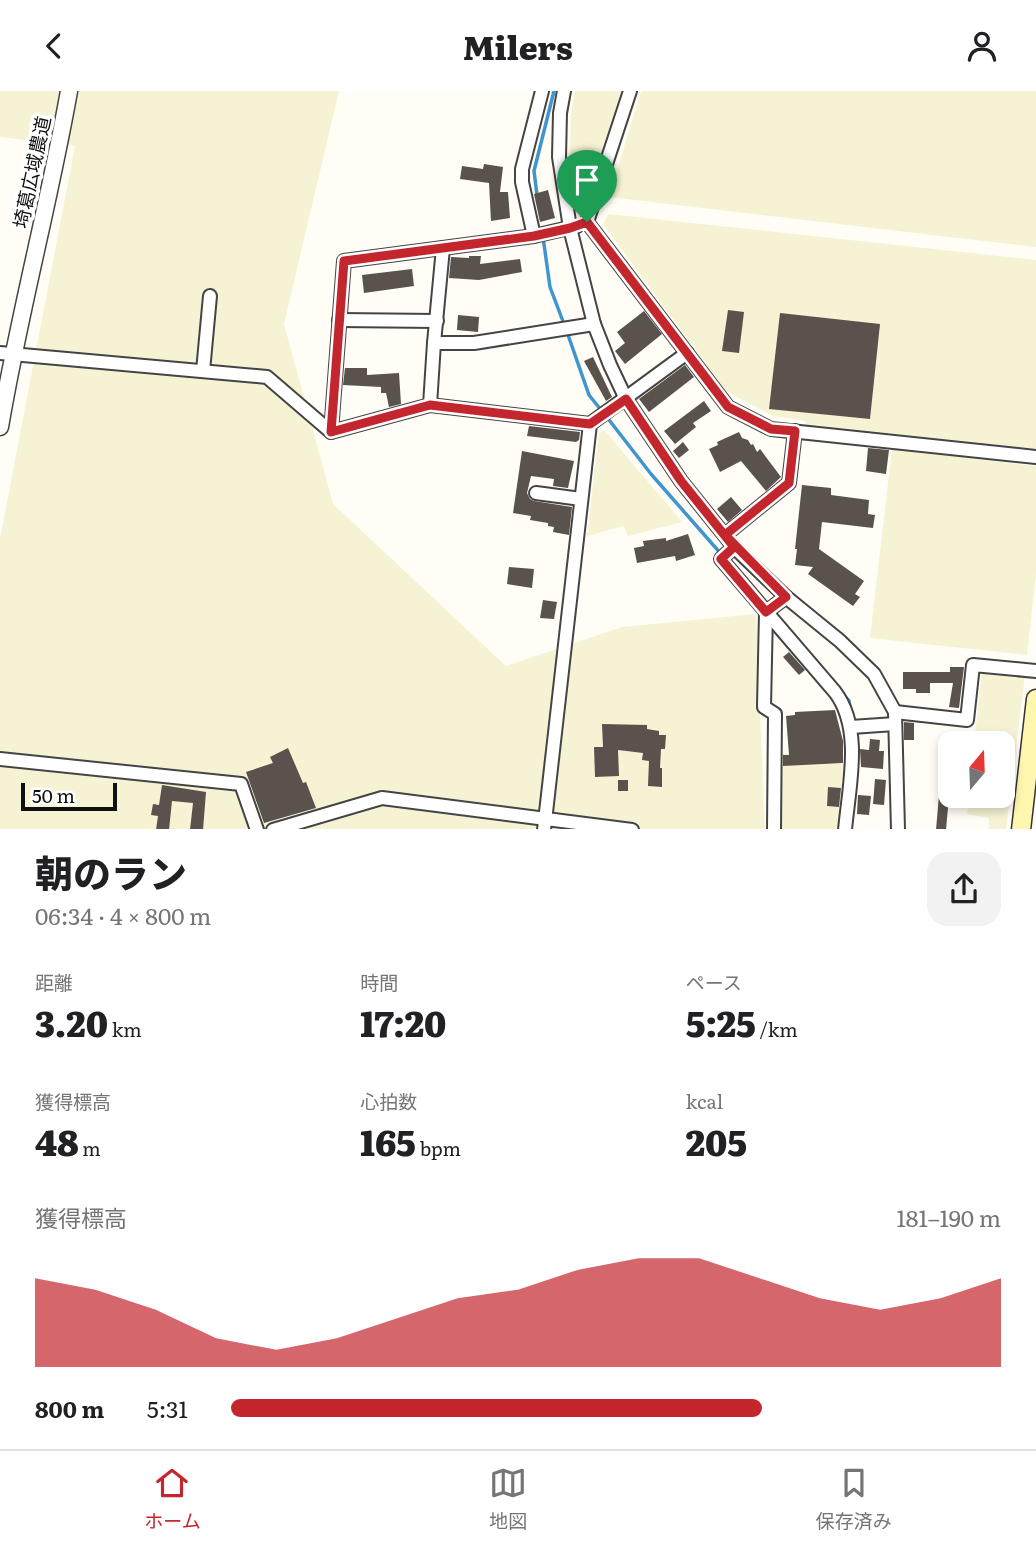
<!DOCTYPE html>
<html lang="ja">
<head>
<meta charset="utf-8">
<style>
	body { margin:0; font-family:Literata,"Noto Sans JP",serif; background:#f2f2f2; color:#202124; height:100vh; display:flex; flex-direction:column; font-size:26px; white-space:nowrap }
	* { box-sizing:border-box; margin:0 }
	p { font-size:23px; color:#757577 }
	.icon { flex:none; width:38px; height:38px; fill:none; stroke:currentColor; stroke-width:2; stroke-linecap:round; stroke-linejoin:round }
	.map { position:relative; height:738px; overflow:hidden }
	.drawer { display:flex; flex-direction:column; background:#fff; flex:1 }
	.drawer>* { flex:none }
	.needle { width:46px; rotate:19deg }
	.buttons { position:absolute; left:938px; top:640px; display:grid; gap:14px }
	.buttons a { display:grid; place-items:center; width:77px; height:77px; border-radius:14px; background:#fff; box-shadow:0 4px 10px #0003; font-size:35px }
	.scale { position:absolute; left:21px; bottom:18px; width:96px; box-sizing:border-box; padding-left:7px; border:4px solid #111; border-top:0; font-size:19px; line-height:24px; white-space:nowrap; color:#111; -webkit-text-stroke:5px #fff; paint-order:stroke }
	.pin { position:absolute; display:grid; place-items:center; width:60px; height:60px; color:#fff; margin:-72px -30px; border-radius:50% 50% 50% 0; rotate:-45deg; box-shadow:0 0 7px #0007 }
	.pin .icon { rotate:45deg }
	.round { display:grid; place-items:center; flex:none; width:74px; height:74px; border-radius:21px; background:#f2f2f2 }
	.summary { display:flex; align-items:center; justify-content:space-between; height:119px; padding:0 35px }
	h1 { font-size:38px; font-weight:800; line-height:52px }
	.metrics { display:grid; grid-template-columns:repeat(3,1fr); gap:10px; height:119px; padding:7px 35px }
	.metrics div { display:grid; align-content:center }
	.metrics b { font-size:35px; font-weight:800 }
	.metrics small { font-size:19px; font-weight:400 }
	.metrics p { font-size:19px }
	.chart { height:196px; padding:14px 35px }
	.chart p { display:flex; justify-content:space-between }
	.chart svg { width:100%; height:126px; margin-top:7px; fill:#c4262e; opacity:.7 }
	ul { padding:0 35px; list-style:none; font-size:23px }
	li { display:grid; grid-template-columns:112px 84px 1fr; align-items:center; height:52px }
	li i { height:18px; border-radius:9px; background:#c4262e }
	header { display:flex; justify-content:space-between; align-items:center; height:91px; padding:0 35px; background:#fff; font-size:32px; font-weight:800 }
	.menu { display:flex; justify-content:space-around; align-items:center; height:98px; border-top:2px solid #e0e0e0; background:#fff; font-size:19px; color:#757577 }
	.menu a { display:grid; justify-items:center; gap:4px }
	.menu .on { color:#c4262e }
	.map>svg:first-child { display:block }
	.farmland { fill:#f6f3d4 }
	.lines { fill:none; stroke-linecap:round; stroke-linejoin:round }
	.stream { stroke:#3f96cf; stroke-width:3.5 }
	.building { fill:#5a524d }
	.minor-casing { stroke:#444; stroke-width:16 }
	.tertiary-casing { stroke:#444; stroke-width:19 }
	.secondary-casing { stroke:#333; stroke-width:21 }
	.minor { stroke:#fff; stroke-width:12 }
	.tertiary { stroke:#fff; stroke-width:16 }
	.secondary { stroke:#fff6b0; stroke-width:18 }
	.route-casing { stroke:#fff; stroke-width:14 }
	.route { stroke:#c4262e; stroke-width:9 }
	.labels { text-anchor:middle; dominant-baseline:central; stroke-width:7; stroke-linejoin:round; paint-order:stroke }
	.street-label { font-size:19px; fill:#111; stroke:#fff }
</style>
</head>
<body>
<header><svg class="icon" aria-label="back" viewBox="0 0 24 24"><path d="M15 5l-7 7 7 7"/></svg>Milers<svg class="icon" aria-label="person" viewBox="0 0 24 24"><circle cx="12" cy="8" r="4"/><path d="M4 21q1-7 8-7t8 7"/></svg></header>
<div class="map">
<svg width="1036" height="739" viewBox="0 0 1036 739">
	<rect width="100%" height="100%" fill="#fffdf5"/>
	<g class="farmland">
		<path d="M0 0H339L284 233 333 413 506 575 622 536 756 523 765 738H0V448L75 55 0 46Z"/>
		<path d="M575 0H627L585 125 579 127 575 117 570 59 571 22Z"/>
		<path d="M641 0H1036V156L609 106Z"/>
		<path d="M608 123 1036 169V361L805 336 806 330 773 325 726 300 603 133Z"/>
		<path d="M605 340 682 431 628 445 624 435 587 445 599 341Z"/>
		<path d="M892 358 1036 375V483L1027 564 870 547Z"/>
		<path d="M982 579 1025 584 1006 738H989V727L967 723 969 705H1003V653H974Z"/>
		<path d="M824 662 825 673H849L844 738H779V663Z"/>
	</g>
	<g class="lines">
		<g class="stream">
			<path d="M537 104 534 80 554 0"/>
			<path d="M543 146 550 196 564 233"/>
			<path d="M567 241 589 304 601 319"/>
			<path d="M606 325 651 383 722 464"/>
			<path d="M842 602 849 610 850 616"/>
		</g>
	</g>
	<g class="building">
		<path d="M484 73 503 76 500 101H508L510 127 491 130 489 92 460 88 462 75 483 78Z"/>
		<path d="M548 99 555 127 540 131 534 103Z"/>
		<path d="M469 165H481L480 173 520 168 522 181 479 189 449 187 451 166 469 167Z"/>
		<path d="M412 178 414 195 364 202 362 184Z"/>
		<path d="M728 219 744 221 739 262 722 260Z"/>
		<path d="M644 220 662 243 625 273 615 260 625 252 617 241Z"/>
		<path d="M780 222 880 233 870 328 769 318Z"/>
		<path d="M458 224 479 226 478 241 457 239Z"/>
		<path d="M593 266 612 306 606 310 584 270Z"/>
		<path d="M685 274 694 286 649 321 639 308Z"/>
		<path d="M345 277H367V284L399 282 401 313 389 316 386 302H381V296L343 294Z"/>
		<path d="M704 310 711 320 693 332 696 336 675 353 664 340Z"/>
		<path d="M529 335 580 341 579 349 576 351 527 345Z"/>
		<path d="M739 341 742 347 748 349 751 354 753 353 757 361 760 358 781 386 766 400 741 370 720 381 709 358 718 354 717 351Z"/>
		<path d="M683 351 689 359 679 367 673 360Z"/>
		<path d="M868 357 889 359 886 383 866 380Z"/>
		<path d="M522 360 574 370 568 397 553 395 554 388 531 385 527 402 530 408 534 410 572 416 569 444 553 441 554 436 548 435V432L530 429 531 425 513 422Z"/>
		<path d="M802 394 831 397V404L869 409 868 423 875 424 873 437 822 431 819 458 864 490 855 503 860 506 853 515 808 483 813 476 795 474 797 458H795Z"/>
		<path d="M731 406 742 419 728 431 717 418Z"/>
		<path d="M688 443 695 464 676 470 675 465 637 472 634 457 644 455 643 450 666 447V450Z"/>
		<path d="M509 476 534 478 532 497 507 493Z"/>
		<path d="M543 509 557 511 554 528 540 527Z"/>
		<path d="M789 561 805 579 799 584 783 566Z"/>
		<path d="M950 576H964L959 617 949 616 953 592H930V602H916V598H903V581H950Z"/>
		<path d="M835 619 843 650V672L783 675V664H789L786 625 795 624V621Z"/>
		<path d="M904 631 914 632V649H904Z"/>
		<path d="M602 633 647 634V638L659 640V644H666L665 658H661L660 677H662V696L648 695 649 670 642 669 643 662 618 659 619 685 595 686 594 656H603Z"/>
		<path d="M870 648 880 649 879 660H884L883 678 861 676 860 658 869 659Z"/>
		<path d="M288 657 303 692 306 691 316 717 264 732 246 681 273 672 270 666Z"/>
		<path d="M875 688 886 689 884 714 873 713Z"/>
		<rect x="618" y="689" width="10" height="11"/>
		<path d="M162 694 206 701 203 739H190L193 712 172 710 169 739H156L158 725 151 724 153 713 159 714Z"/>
		<path d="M828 696 841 697 839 716 827 715Z"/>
		<path d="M858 704 871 705 869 724 857 723Z"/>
		<path d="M939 704 949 705 946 739H936Z"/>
	</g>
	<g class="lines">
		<g class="minor-casing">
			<g id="minor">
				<path d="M564 0 560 22 559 66 570 137 594 233 610 274 626 308 681 390 734 456 786 506 840 550 874 583 895 621 898 739"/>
				<path d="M630 0 587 131 728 316 771 338 1036 366"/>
				<path d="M534 145 522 91V78L542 0"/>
				<path d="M339 229 437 230"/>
				<path d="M434 252 443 157"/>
				<path d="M0 262 267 286 331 341 430 314 434 252H474L594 233"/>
				<path d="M203 280 210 205"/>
				<path d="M430 314 590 333"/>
				<path d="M331 341 344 170 534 145 577 135"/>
				<path d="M536 402 581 408"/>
				<path d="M725 444 789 392 795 340"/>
				<path d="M734 456 721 468 835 601C863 638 849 695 845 739"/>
				<path d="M895 621 967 629 973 574 1036 580"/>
				<path d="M851 636 895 633"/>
				<path d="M0 668 241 693 257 739"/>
				<path d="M273 739 382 707 632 739"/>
				<path d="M544 739 590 333 687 262"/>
				<path d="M774 739 775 623 764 616 766 521 786 506"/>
			</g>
		</g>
		<g class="tertiary-casing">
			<path id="tertiary" d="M0 336C19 223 49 113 69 0"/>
		</g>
		<g class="secondary-casing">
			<path id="secondary" d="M1021 739 1036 608"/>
		</g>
		<use href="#minor" class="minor"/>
		<use href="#tertiary" class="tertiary"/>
		<use href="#secondary" class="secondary"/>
	</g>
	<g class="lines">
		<g class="route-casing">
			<path id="route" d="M587 131 570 137 534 145 344 170 331 341 430 314 590 333 626 308 681 390 734 456 721 468 766 521 786 506 725 444 789 392 795 340 771 338 728 316 587 131"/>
		</g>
		<use href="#route" class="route"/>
	</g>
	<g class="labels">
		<g class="street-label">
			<text transform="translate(31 81) rotate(-78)">埼葛広域農道</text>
		</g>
	</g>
</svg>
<div class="buttons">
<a><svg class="needle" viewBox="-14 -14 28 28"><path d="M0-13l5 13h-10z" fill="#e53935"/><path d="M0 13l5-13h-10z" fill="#757577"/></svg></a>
</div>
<div class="scale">50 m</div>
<div class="pin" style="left:587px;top:131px;background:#1e9e55"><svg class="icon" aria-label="arrive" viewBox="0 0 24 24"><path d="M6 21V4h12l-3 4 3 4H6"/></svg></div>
</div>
<section class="drawer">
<div class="summary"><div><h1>朝のラン</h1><p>06:34 · 4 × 800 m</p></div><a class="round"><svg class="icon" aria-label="share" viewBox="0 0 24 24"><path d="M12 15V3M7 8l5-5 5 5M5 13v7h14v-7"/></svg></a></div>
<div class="metrics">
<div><p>距離</p><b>3.20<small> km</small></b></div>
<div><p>時間</p><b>17:20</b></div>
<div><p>ペース</p><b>5:25<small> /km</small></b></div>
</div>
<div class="metrics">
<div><p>獲得標高</p><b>48<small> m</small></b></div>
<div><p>心拍数</p><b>165<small> bpm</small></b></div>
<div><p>kcal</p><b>205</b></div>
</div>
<div class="chart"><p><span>獲得標高</span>181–190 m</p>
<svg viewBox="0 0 160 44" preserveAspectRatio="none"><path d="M0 44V13L10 17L20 24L30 34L40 38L50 34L60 27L70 20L80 17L90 10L100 6L110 6L120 13L130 20L140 24L150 20L160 13V44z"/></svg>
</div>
<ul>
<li><b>800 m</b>5:31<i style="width:69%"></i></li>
</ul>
</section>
<nav class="menu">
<a class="on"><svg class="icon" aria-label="home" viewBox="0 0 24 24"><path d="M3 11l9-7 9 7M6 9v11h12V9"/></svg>ホーム</a>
<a><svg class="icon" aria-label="map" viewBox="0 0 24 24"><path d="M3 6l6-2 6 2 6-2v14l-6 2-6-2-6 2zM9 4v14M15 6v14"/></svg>地図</a>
<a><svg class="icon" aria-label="saved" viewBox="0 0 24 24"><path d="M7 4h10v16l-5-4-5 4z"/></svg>保存済み</a>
</nav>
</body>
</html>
